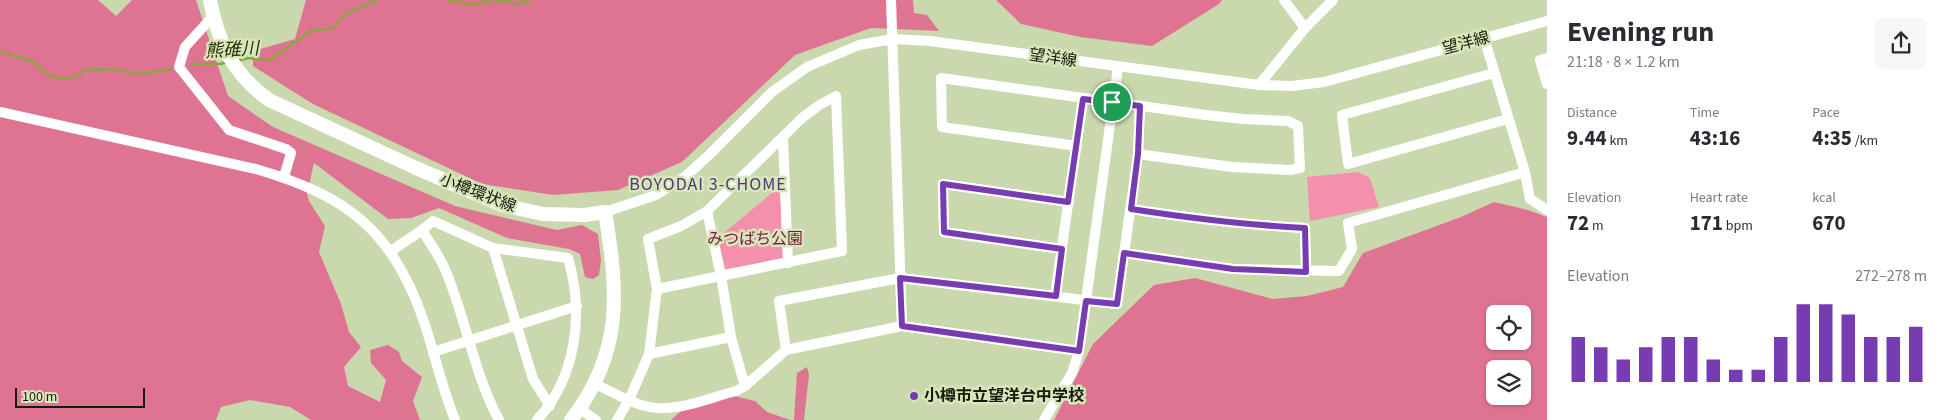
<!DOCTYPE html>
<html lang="en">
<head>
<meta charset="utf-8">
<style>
	body { margin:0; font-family:"Source Sans 3","Noto Sans JP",sans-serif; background:#f7f7f7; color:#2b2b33; height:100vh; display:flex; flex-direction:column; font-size:19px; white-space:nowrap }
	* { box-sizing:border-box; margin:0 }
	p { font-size:16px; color:#7c7c81 }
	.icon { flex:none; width:28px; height:28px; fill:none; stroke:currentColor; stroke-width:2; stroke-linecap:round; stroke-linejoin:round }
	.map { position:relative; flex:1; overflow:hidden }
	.panel { display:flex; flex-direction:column; background:#fff; width:400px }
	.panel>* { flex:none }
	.tools { position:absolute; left:1486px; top:305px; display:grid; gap:10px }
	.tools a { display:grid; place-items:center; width:45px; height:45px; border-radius:8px; background:#fff; box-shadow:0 1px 4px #0004; font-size:25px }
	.scale { position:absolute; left:15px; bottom:12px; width:130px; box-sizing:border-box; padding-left:5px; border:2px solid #161b0c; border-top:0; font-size:14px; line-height:18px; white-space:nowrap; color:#161b0c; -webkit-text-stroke:4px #d7e6bb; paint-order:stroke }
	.pin { position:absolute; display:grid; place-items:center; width:42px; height:42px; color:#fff; margin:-21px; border:2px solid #fff; border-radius:50%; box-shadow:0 1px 5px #0007 }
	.round { display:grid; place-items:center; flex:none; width:52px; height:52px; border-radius:8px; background:#f7f7f7 }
	.head { display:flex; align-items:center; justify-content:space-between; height:85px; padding:0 20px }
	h1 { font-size:28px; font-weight:700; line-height:38px }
	.metrics { display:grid; grid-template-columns:repeat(3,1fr); gap:8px; height:85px; padding:5px 20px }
	.metrics div { display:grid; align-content:center }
	.metrics b { font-size:21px; font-weight:700 }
	.metrics small { font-size:14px; font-weight:400 }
	.metrics p { font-size:14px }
	.chart { height:140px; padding:10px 20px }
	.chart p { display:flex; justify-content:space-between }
	.chart svg { width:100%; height:90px; margin-top:5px; stroke:#773cb2; stroke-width:6 }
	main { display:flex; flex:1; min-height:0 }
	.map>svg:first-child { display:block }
	.green { fill:#f490ab }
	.forest { fill:#df7492; fill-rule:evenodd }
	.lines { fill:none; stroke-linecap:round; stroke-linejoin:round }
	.stream { stroke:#8aa73c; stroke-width:2.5 }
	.minor { stroke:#fff; stroke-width:10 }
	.major { stroke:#fff; stroke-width:14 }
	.route-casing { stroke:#fff; stroke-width:10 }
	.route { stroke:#773cb2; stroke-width:6 }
	.poi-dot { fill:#773cb2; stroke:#d7e6bb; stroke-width:2 }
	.labels { text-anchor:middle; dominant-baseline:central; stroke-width:5; stroke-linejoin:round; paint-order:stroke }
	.street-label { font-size:16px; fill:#161b0c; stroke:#d7e6bb }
	.park-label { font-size:16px; fill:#78163c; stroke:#d7e6bb }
	.poi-label { font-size:16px; font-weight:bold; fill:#161b0c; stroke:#d7e6bb; text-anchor:start }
	.water-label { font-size:18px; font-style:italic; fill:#273205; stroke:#d7e6bb }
	.neighbourhood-label { font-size:18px; letter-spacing:1px; fill:#523772; stroke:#d7e6bb }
</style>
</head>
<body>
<main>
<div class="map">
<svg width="1547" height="420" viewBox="0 0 1547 420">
	<rect width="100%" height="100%" fill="#cad8ae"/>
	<g class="green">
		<path d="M1358 172 1370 178 1379 207 1310 221 1307 177Z"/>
		<path d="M780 186 783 259 725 269 718 238Z"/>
	</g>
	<g class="forest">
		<path d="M0 0H98L116 16 132 0H196L228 96 273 127 455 206 557 230 582 225 598 234 601 261 599 275 593 279 585 277 580 254 569 249 507 238 439 208 411 218 388 219 314 163 307 194 309 201 325 226 319 252 341 304 349 332 361 347 344 367 348 386 380 402 386 380 371 363 370 350 388 345 399 352 402 361 422 377 413 401 420 420H311L290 407 250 400 221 407 216 420H0Z"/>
		<path d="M306 0H913L914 13 927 15 939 31 871 28 795 55 682 162 618 190 553 195 482 184 313 104 253 66V51L295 39Z"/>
		<path d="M996 0H1222L1219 4 1152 46 1080 37 1021 24Z"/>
		<path d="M1494 202 1528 210 1547 217V420H1054L1093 344 1154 285 1195 278 1273 299 1307 296 1343 287 1363 253 1461 217ZM1495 314H1522V341H1495ZM1495 369H1522V396H1495Z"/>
		<path d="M807 367 809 375 804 420H794L797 373Z"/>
		<path d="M734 396 755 401 767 412 790 420H671L681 411Z"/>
	</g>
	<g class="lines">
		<g class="stream">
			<path d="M448 0 474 5 492 0"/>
			<path d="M496 0 519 4 529 0"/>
			<path d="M0 52 32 61 49 76 70 79 86 70 111 69 141 74 171 69"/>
			<path d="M236 61 249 58 270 60 311 31 333 28 346 14 377 0"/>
			<path d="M190 64H220L228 62"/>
		</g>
		<g class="minor">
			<path d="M891 0 902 326"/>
			<path d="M1284 0 1305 28"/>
			<path d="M213 16 185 47 179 67 229 130 286 149 291 153 284 177"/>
			<path d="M1484 38 1525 172 1530 199 1547 210"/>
			<path d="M1547 58 1540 60 1547 84"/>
			<path d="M1494 73 1342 115 1348 164 1508 119"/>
			<path d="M1259 85 1305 28 1333 0"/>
			<path d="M0 112 256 169C347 196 393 230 424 322 435 355 442 388 455 420"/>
			<path d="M783 138 788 263"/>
			<path d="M1077 146 942 127 941 78 1206 115 1243 119 1288 121 1298 126 1300 168 1290 170 1232 167 1138 154"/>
			<path d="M1131 209C1189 218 1246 225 1305 228L1306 271"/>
			<path d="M707 211 721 276 731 337 745 386"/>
			<path d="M605 212 656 195 686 176 710 154 772 92 807 67 859 45 893 39 930 41 1259 85 1292 86 1324 82 1547 21"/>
			<path d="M422 230C429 242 438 254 444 267 466 317 473 372 499 420"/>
			<path d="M493 248 533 379 550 406"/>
			<path d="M1062 249 944 232 943 184 1069 202"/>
			<path d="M391 251 422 230 433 221 493 248 568 258C584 312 577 377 537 420"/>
			<path d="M1124 253 1233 269 1339 271 1352 249 1348 223 1525 172"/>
			<path d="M1055 296 1083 99"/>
			<path d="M786 350 779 301 900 278 1117 304 1138 154 1140 106"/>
			<path d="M433 352 577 306"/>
			<path d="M649 354 731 337"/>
			<path d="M595 384C611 391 628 402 645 406 674 414 708 398 736 391L745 386 786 350 902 326 1079 351"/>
			<path d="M580 409 596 420"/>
			<path d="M617 420 629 400 649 354 657 289 648 239 681 226 707 211 802 118 818 106 836 96 842 251 657 289"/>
			<path d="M1044 420 1072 373 1079 351 1118 67"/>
		</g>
		<path class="major" d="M210 0C218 43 233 74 269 100L416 168 502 205 543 214 584 215 605 212C618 291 624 352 571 420"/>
	</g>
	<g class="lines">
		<g class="route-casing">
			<path id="route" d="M1083 99 1140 106 1138 154 1131 209C1189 218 1246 225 1305 228L1306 272 1233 269 1124 253 1117 304 1086 301 1079 351 902 326 900 278 1056 296 1062 249 944 232 943 184 1068 202Z"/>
		</g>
		<use href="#route" class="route"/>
	</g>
	<circle class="poi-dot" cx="914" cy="396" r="5"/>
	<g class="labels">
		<g class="street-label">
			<text transform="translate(1466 43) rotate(-15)">望洋線</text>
			<text transform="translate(1053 58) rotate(8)">望洋線</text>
			<text transform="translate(478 193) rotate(21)">小樽環状線</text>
		</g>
		<g class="park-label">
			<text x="755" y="239">みつばち公園</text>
		</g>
		<g class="poi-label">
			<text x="924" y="396">小樽市立望洋台中学校</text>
		</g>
		<g class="water-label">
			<text transform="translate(232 50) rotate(-3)">熊碓川</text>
		</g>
		<g class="neighbourhood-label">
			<text x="708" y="184">BOYODAI 3-CHOME</text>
		</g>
	</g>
</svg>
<div class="tools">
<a><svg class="icon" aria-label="locate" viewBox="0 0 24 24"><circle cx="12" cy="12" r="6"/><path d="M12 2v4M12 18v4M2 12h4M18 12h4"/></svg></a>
<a><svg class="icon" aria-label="layers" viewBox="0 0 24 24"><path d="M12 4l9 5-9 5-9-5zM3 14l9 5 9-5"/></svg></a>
</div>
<div class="scale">100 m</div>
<div class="pin" style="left:1112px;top:102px;background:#1e9e55"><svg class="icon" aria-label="arrive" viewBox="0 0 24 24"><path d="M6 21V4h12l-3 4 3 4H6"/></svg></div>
</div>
<section class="panel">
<div class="head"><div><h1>Evening run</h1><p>21:18 · 8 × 1.2 km</p></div><a class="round"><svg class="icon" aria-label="share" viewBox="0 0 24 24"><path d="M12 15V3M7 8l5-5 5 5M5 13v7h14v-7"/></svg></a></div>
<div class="metrics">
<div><p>Distance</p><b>9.44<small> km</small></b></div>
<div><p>Time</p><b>43:16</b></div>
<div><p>Pace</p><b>4:35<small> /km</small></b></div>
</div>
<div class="metrics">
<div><p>Elevation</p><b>72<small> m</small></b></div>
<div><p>Heart rate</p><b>171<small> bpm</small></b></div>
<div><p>kcal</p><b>670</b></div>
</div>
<div class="chart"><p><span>Elevation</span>272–278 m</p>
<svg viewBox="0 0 160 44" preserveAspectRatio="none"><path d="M5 44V22M15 44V27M25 44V33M35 44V27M45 44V22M55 44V22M65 44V33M75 44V38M85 44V38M95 44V22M105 44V6M115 44V6M125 44V11M135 44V22M145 44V22M155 44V17"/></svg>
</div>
</section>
</main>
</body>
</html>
